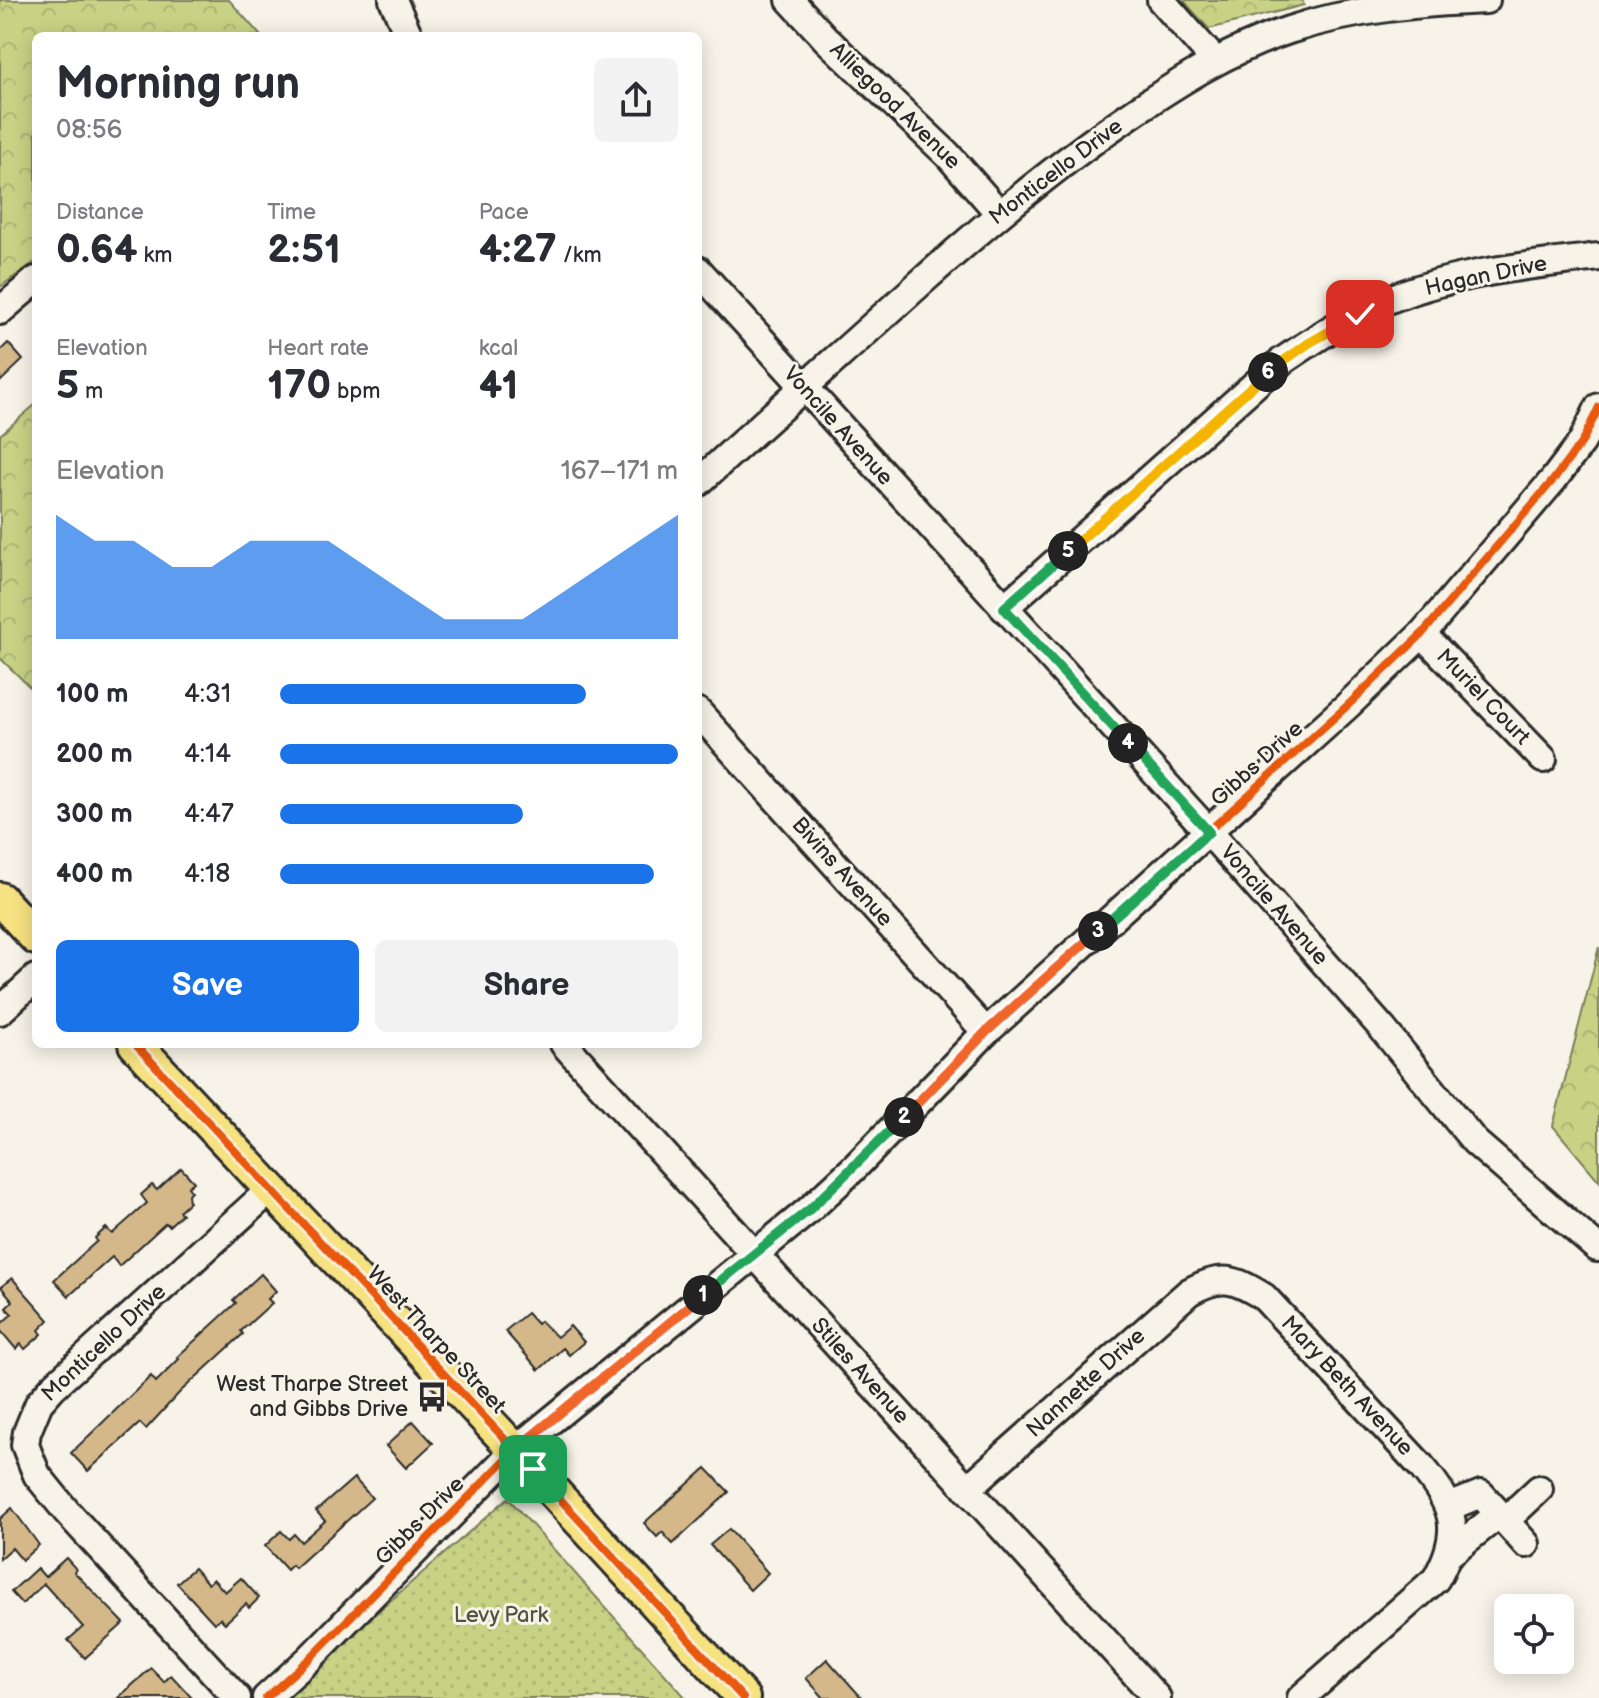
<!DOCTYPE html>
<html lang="en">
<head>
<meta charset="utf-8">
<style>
	body { margin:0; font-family:"Balsamiq Sans",sans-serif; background:#f2f2f3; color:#2b2b33; height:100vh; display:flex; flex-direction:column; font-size:30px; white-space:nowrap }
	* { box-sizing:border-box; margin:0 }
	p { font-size:26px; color:#7c7c81 }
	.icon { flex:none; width:44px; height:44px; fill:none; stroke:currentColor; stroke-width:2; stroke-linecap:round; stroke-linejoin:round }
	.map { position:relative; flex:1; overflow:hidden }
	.side { position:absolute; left:32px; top:32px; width:670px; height:1016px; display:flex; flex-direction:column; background:#fff; border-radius:12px; box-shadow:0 4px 20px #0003 }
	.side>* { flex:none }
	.fabs { position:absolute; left:1494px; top:1594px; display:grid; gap:16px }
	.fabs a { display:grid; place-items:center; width:80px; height:80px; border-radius:12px; background:#fff; box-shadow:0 4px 20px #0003; font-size:40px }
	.pin { position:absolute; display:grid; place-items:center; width:68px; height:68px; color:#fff; margin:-34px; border-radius:16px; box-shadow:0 4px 12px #0006 }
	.km { position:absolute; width:40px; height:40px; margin:-20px; border-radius:50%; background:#222; color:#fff; font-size:22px; line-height:40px; text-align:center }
	.round { display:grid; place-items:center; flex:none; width:84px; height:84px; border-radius:12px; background:#f2f2f3 }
	.headline { display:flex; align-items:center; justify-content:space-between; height:136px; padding:0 24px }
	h1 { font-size:44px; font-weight:700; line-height:60px }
	.stats { display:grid; grid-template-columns:repeat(3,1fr); gap:12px; height:136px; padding:8px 24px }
	.stats div { display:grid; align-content:center }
	.stats b { font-size:40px; font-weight:700 }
	.stats small { font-size:22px; font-weight:400 }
	.stats p { font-size:22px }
	.chart { height:224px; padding:16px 24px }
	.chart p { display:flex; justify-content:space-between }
	.chart svg { width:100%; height:144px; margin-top:8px; fill:#1a73e8; opacity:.7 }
	.cta { display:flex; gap:16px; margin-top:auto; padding:16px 24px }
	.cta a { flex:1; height:92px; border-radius:12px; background:#1a73e8; color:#fff; font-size:32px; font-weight:700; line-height:92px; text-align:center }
	.cta a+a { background:#f2f2f3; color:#2b2b33 }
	ul { padding:0 24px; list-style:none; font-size:26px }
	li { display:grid; grid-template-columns:128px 96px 1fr; align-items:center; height:60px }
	li i { height:20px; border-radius:10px; background:#1a73e8 }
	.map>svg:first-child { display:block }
	.forest { fill:url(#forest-crowns); stroke:#797e58; stroke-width:2 }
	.park { fill:url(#park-dots); stroke:#797e58; stroke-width:2 }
	.building { fill:#d4b889; stroke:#2b2b2b; stroke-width:2 }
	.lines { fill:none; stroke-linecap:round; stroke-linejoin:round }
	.minor-casing { stroke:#2b2b2b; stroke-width:32 }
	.major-casing { stroke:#2b2b2b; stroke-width:38 }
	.minor { stroke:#f7f3e8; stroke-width:26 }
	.major { stroke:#f7e281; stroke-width:32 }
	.cycleway-casing { stroke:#f7f3e8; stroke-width:13 }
	.cycleway { stroke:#e8590c; stroke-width:8 }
	.split-1-casing { stroke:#fff; stroke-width:16 }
	.split-2-casing { stroke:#fff; stroke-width:16 }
	.split-3-casing { stroke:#fff; stroke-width:16 }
	.split-4-casing { stroke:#fff; stroke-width:16 }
	.split-5-casing { stroke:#fff; stroke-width:16 }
	.split-6-casing { stroke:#fff; stroke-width:16 }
	.split-7-casing { stroke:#fff; stroke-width:16 }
	.split-1 { stroke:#f0652b; stroke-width:10 }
	.split-2 { stroke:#22a559; stroke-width:10 }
	.split-3 { stroke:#f0652b; stroke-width:10 }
	.split-4 { stroke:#22a559; stroke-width:10 }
	.split-5 { stroke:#22a559; stroke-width:10 }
	.split-6 { stroke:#f5b400; stroke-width:10 }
	.split-7 { stroke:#f5b400; stroke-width:10 }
	.labels { text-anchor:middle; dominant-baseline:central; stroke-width:6; stroke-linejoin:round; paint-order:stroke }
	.street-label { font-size:22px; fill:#2b2b2b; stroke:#f7f3e8 }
	.poi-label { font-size:22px; fill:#2b2b2b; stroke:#f7f3e8; text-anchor:end }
	.park-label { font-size:22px; fill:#525542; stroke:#f7f3e8 }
</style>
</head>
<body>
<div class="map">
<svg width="1599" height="1698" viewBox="0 0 1599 1698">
	<defs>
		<pattern id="forest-crowns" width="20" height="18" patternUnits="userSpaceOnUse" patternTransform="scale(2)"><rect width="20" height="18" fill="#c7d285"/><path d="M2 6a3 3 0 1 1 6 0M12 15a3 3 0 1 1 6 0" fill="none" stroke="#abb473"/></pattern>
		<pattern id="park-dots" width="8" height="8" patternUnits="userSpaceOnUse" patternTransform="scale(2)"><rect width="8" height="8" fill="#c7d285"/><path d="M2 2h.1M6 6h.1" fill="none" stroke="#abb473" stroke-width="1.8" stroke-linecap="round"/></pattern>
	</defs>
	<rect width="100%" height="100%" fill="#f7f3e8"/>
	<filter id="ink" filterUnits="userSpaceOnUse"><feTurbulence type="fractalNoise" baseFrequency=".0125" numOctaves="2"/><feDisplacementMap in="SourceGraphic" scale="16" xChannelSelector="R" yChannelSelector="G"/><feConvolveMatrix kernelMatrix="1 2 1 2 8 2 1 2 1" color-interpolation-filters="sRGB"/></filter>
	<g filter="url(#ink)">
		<g class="forest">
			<path d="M0 0H229L261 36H36V261L0 287Z"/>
			<path d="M1183 0H1302L1304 5 1209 29Z"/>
			<path d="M36 404V693L0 658V435Z"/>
			<path d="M1599 947V1181L1553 1126Z"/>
		</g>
		<path class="park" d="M508 1498 686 1698H279Z"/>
		<g class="building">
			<path d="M8 343 23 360 0 382V351Z"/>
			<path d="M181 1168 194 1182 188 1187 191 1191 188 1194 189 1202 179 1211 182 1214 169 1226 166 1223 119 1266 112 1257 69 1296 54 1280 97 1241 95 1238 106 1228 112 1234 147 1203 141 1195 152 1185 157 1190Z"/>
			<path d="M261 1274 276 1291 268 1299 272 1303 241 1331 243 1334 180 1392 146 1429 140 1423 88 1471 71 1453 151 1376 156 1382 179 1359 177 1357 236 1303 233 1300Z"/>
			<path d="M12 1278 49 1320 39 1330 42 1334 25 1349 21 1344 16 1349 0 1330V1325L12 1314 6 1308 13 1301 1 1287Z"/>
			<path d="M527 1313 537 1324 540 1321 557 1337 570 1326 584 1342 569 1355 563 1348 539 1370 505 1331Z"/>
			<path d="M413 1421 433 1443 406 1468 386 1446Z"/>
			<path d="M706 1468 729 1492 673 1544 662 1532 657 1537 644 1523Z"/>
			<path d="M354 1478 372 1498 295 1568 292 1565 287 1570 265 1546 281 1531 289 1539 294 1534 301 1542 325 1521 316 1511Z"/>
			<path d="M12 1508 39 1545 22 1560 12 1548 0 1559V1519Z"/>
			<path d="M729 1529 768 1573 750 1590 710 1545Z"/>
			<path d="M66 1558 76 1569 74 1572 124 1623 85 1658 68 1640 83 1627 44 1584 22 1604 11 1592 37 1568 45 1577Z"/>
			<path d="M194 1568 208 1584 213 1579 225 1592 241 1578 259 1598 249 1608 246 1604 225 1623 220 1618 214 1623 177 1583Z"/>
			<path d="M827 1659 862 1698H824L806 1678Z"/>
			<path d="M151 1668 164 1682 171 1675 192 1698H118Z"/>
		</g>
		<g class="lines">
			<g class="minor-casing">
				<g id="minor">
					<path d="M393 0 409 36"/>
					<path d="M790 0 826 39 948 155 999 213"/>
					<path d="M1161 0 1215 61"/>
					<path d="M698 270 1209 832 1382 1028 1475 1142 1597 1248"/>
					<path d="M0 311 36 280"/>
					<path d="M698 483C771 416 845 351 918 285 986 224 1055 166 1130 115 1180 81 1231 49 1289 30 1353 9 1418 3 1486 0"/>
					<path d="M1004 608 1278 364C1315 339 1353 313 1395 297 1460 272 1530 265 1599 257"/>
					<path d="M1422 634 1543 759"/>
					<path d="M698 712 986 1032"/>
					<path d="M0 1011 36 978"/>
					<path d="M564 1044 1157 1698"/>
					<path d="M967 1489 1189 1292C1221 1274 1234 1278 1264 1297L1421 1466C1455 1506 1463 1531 1436 1579L1301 1698"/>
					<path d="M1449 1507 1481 1494 1526 1544"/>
					<path d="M1505 1521 1539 1489"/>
					<path d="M1449 1554 1499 1514"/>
					<path d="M237 1698 67 1512 37 1475 25 1445 27 1432 39 1403 53 1387 270 1190"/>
					<path d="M266 1698 309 1659 515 1450 809 1210 854 1168 986 1032 1347 706 1422 634 1554 479 1582 442 1599 407"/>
				</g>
			</g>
			<g class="major-casing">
				<g id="major">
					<path d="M0 899 36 938"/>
					<path d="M135 1044 515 1450 743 1698"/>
				</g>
			</g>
			<use href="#minor" class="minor"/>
			<use href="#major" class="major"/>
			<g class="cycleway-casing">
				<g id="cycleway">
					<path d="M135 1044 515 1450 743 1698"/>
					<path d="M266 1698 309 1659 515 1450 809 1210 854 1168 986 1032 1347 706 1422 634 1554 479 1582 442 1599 407"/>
				</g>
			</g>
			<use href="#cycleway" class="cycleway"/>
		</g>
	</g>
	<g class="lines" filter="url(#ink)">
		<g class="split-1-casing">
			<path id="split-1" d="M533 1469 515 1450 703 1295"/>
		</g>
		<g class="split-2-casing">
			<path id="split-2" d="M703 1295 809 1210 904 1117"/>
		</g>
		<g class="split-3-casing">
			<path id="split-3" d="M904 1117 986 1032 1098 931"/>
		</g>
		<g class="split-4-casing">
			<path id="split-4" d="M1098 931 1209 832 1128 743"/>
		</g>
		<g class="split-5-casing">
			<path id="split-5" d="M1068 551 1004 608 1128 743"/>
		</g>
		<g class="split-6-casing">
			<path id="split-6" d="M1068 551 1268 372"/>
		</g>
		<g class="split-7-casing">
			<path id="split-7" d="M1268 372 1309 343 1360 314"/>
		</g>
		<use href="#split-1" class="split-1"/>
		<use href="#split-2" class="split-2"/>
		<use href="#split-3" class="split-3"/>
		<use href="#split-4" class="split-4"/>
		<use href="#split-5" class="split-5"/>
		<use href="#split-6" class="split-6"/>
		<use href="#split-7" class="split-7"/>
	</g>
	<defs>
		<g id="bus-bare" transform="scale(2.4)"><path d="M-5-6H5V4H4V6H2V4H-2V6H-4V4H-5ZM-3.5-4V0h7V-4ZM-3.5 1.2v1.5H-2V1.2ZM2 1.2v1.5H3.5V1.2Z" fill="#2b2b2b" stroke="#f7f3e8" stroke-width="2.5" paint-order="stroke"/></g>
	</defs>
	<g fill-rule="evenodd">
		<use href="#bus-bare" x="432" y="1397"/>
	</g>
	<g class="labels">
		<g class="street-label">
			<text transform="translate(895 106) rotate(44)">Alliegood Avenue</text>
			<text transform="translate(1056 172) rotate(-37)">Monticello Drive</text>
			<text transform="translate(1486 276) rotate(-12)">Hagan Drive</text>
			<text transform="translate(838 426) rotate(48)">Voncile Avenue</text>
			<text transform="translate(1483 697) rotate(46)">Muriel Court</text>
			<text transform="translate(1257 764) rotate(-42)">Gibbs Drive</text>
			<text transform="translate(842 872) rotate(48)">Bivins Avenue</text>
			<text transform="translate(1274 905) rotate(49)">Voncile Avenue</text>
			<text transform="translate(436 1340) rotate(47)">West Tharpe Street</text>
			<text transform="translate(104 1343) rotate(-43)">Monticello Drive</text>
			<text transform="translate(860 1371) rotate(48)">Stiles Avenue</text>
			<text transform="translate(1086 1383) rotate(-42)">Nannette Drive</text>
			<text transform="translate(1347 1386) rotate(47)">Mary Beth Avenue</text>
			<text transform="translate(420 1521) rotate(-45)">Gibbs Drive</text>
		</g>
		<g class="poi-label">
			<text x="408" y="1384">West Tharpe Street<tspan x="408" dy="25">and Gibbs Drive</tspan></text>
		</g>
		<g class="park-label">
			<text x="501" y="1615">Levy Park</text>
		</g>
	</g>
</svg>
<div class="fabs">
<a><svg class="icon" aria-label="locate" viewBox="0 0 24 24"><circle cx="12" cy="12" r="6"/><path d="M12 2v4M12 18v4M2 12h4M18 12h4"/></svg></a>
</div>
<div class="pin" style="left:533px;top:1469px;background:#1e9e55"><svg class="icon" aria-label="arrive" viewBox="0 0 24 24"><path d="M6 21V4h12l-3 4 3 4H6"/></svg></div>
<div class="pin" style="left:1360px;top:314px;background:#d93025"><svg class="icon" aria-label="check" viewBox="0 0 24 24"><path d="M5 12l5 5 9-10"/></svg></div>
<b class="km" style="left:703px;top:1295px">1</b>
<b class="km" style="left:904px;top:1117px">2</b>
<b class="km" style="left:1098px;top:931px">3</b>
<b class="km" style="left:1128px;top:743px">4</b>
<b class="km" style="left:1068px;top:551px">5</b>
<b class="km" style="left:1268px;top:372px">6</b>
<section class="side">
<div class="headline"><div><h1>Morning run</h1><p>08:56</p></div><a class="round"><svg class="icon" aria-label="share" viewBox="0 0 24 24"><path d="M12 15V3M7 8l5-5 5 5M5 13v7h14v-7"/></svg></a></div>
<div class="stats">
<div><p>Distance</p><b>0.64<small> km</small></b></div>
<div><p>Time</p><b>2:51</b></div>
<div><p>Pace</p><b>4:27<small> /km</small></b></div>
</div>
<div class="stats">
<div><p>Elevation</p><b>5<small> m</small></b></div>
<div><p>Heart rate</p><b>170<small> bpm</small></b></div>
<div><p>kcal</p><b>41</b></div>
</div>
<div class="chart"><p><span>Elevation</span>167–171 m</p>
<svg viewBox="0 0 160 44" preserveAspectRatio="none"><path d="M0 44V6L10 14L20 14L30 22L40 22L50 14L60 14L70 14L80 22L90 30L100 38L110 38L120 38L130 30L140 22L150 14L160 6V44z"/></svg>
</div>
<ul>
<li><b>100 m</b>4:31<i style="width:77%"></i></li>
<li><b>200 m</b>4:14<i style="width:100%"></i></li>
<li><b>300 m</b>4:47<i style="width:61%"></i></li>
<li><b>400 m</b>4:18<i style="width:94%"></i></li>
</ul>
<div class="cta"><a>Save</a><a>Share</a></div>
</section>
</div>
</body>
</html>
